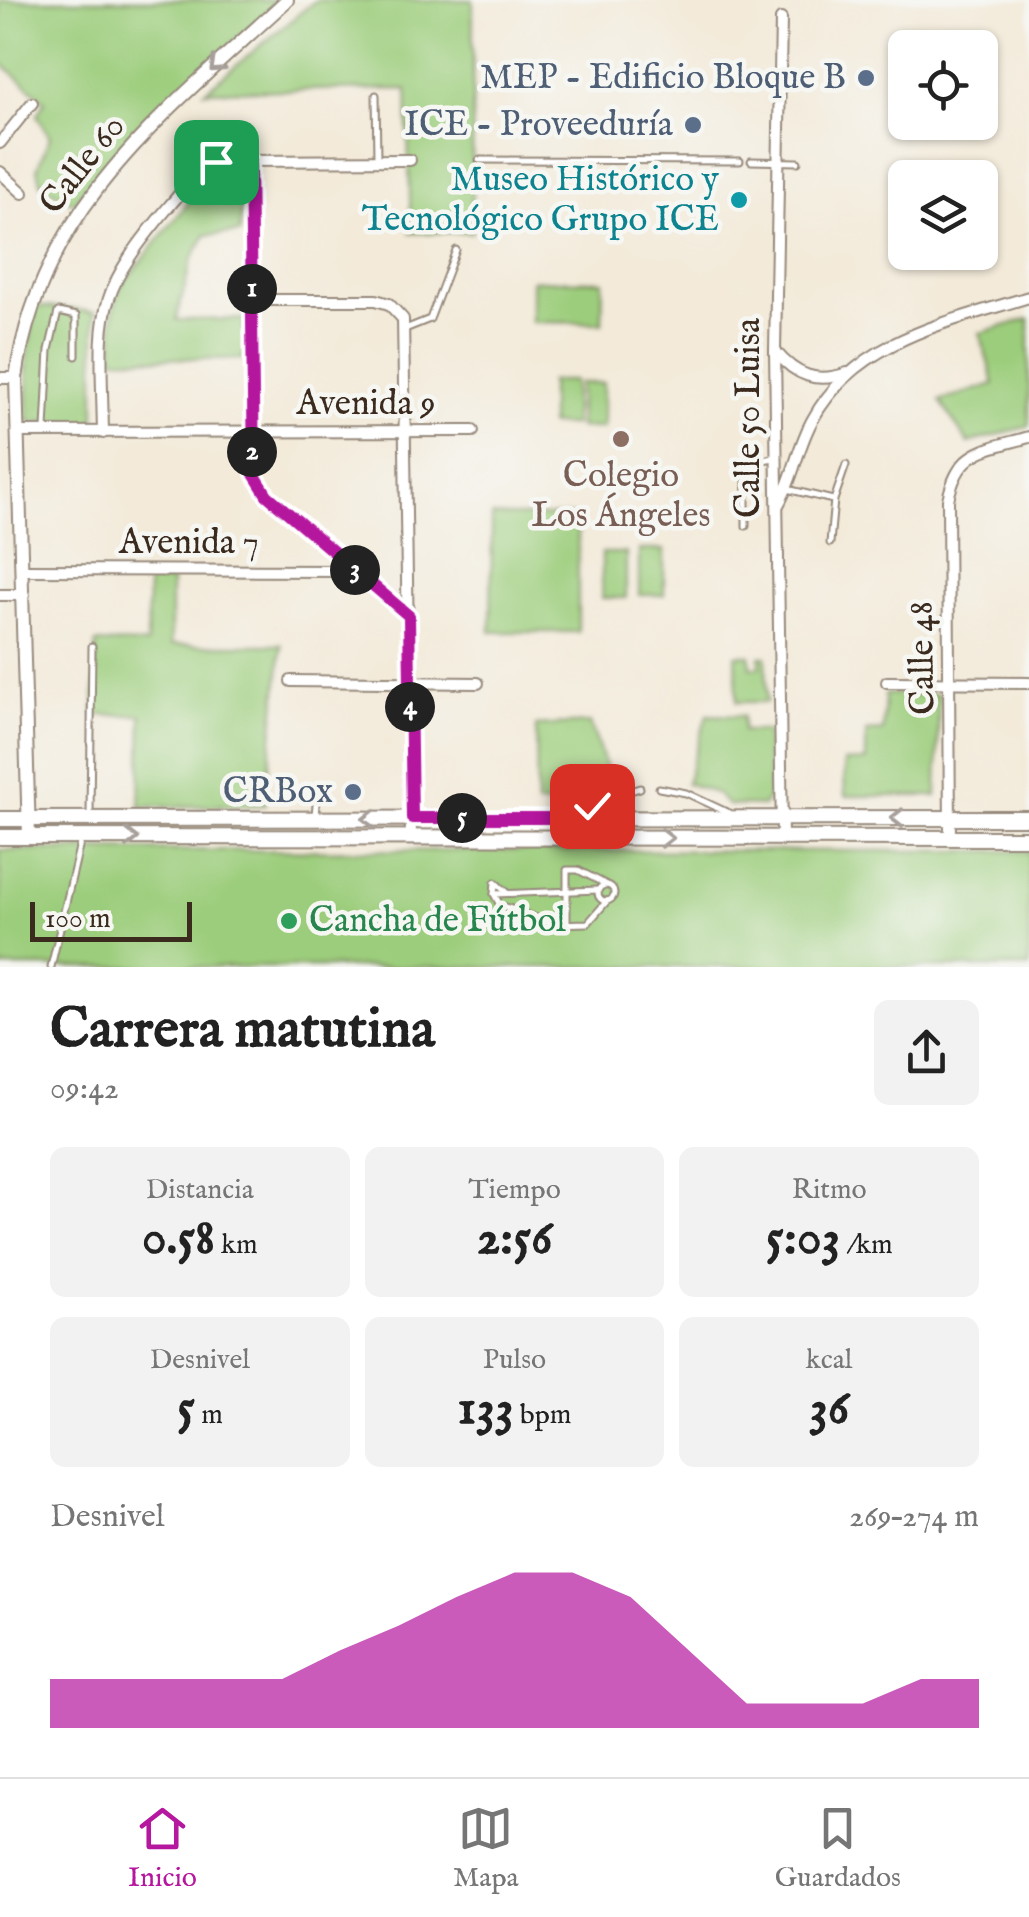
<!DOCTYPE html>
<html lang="es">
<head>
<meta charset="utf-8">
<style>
	body { margin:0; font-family:"IM FELL English",serif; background:#f2f2f2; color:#222; height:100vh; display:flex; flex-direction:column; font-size:38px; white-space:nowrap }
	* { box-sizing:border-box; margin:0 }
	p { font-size:32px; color:#767676 }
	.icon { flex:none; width:55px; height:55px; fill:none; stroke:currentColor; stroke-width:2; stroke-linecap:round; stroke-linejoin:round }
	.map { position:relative; height:967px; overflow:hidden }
	.details { display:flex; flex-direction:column; background:#fff; flex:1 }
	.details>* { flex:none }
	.controls { position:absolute; left:888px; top:30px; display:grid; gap:20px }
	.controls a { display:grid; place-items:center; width:110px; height:110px; border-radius:15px; background:#fff; box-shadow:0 2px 8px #0004; font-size:50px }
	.scale { position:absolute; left:30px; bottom:25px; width:162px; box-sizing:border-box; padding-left:10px; border:5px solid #3b2a1e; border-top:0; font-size:28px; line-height:35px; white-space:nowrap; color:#3b2a1e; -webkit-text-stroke:8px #f6f6f2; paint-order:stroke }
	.pin { position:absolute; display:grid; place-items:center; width:85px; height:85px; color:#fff; margin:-42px; border-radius:20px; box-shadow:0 5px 15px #0006 }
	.km { position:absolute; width:50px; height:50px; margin:-25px; border-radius:50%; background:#222; color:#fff; font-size:28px; line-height:50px; text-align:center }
	.round { display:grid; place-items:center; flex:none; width:105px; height:105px; border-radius:15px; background:#f2f2f2 }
	.overview { display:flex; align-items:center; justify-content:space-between; height:170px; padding:0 50px }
	h1 { font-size:55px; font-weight:700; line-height:75px }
	.figures { display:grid; grid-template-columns:repeat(3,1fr); gap:15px; height:170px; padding:10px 50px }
	.figures div { display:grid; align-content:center; border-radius:15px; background:#f2f2f2; text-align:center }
	.figures b { font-size:50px; font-weight:700 }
	.figures small { font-size:28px; font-weight:400 }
	.figures p { font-size:28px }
	.chart { height:280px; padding:20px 50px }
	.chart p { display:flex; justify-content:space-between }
	.chart svg { width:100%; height:180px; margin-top:10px; fill:#b5179e; opacity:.7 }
	.tab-bar { display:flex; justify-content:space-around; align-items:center; height:140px; border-top:2px solid #e0e0e0; background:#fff; font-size:28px; color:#767676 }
	.tab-bar a { display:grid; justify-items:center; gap:5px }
	.tab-bar .selected { color:#b5179e }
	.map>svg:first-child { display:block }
	.green { fill:#9ccd7c; stroke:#6c7c4d; stroke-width:2.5 }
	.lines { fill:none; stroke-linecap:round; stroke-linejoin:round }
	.service-casing { stroke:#978a7c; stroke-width:9 }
	.minor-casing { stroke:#978a7c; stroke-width:14 }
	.tertiary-casing { stroke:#978a7c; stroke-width:16 }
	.secondary-casing { stroke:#978a7c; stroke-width:18 }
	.service { stroke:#fff; stroke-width:5 }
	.minor { stroke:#fff; stroke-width:10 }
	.tertiary { stroke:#fff; stroke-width:12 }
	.secondary { stroke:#fff; stroke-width:14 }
	.oneway { stroke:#a79f9a }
	.route-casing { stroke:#fff; stroke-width:20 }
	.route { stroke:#b5179e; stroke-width:12 }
	.service-dot { fill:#5c6f8a; stroke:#f6f6f2; stroke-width:4 }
	.culture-dot { fill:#0f9aa8; stroke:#f6f6f2; stroke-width:4 }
	.education-dot { fill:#8d6e63; stroke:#f6f6f2; stroke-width:4 }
	.leisure-dot { fill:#2e9e5b; stroke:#f6f6f2; stroke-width:4 }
	.labels { text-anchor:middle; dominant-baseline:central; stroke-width:9; stroke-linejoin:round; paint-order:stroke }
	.service-label { font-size:35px; fill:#4e5e75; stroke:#f6f6f2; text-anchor:end }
	.street-label { font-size:35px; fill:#3b2a1e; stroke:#f6f6f2 }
	.culture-label { font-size:35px; fill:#0d838f; stroke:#f6f6f2; text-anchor:end }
	.education-label { font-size:35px; fill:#785e54; stroke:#f6f6f2 }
	.leisure-label { font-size:35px; fill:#27864d; stroke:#f6f6f2; text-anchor:start }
</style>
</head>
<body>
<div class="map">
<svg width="1029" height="967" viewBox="0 0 1029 967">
	<rect width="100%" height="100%" fill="#f6f6f2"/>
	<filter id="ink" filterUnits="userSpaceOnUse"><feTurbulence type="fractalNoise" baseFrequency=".01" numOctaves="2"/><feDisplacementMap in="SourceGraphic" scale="20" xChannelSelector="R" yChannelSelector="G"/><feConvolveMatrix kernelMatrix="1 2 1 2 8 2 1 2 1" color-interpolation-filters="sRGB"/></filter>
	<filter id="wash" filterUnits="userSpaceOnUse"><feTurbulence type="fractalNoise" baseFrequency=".0048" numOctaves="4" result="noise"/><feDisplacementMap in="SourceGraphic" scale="40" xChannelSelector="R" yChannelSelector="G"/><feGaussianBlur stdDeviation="2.25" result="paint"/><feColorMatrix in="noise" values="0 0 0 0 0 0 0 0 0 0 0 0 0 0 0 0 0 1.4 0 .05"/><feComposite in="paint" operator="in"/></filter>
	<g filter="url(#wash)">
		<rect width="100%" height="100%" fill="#f3ead9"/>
		<g class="green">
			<path d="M0 0H280L120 147 73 203 42 185 37 169 50 137 37 115 45 101 0 62Z"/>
			<path d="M316 0H473L472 232 411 233 407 89 205 91Z"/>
			<path d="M220 171H239L243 179 240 233 206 235 192 259 176 320 245 319 244 359 113 358V312L121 286 207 180Z"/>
			<path d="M532 280 603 281 602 323 532 322Z"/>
			<path d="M36 306 95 312V424L28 422 27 358Z"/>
			<path d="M1029 319V426L968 443 940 401 994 384 980 333Z"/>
			<rect x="550" y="381" width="24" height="44"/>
			<rect x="579" y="383" width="24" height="45"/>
			<path d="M492 516H578V632H491Z"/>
			<rect x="639" y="550" width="25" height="45"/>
			<rect x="602" y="553" width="24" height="45"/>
			<path d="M148 581H171V645H282L265 805 140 807 142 715H94L96 643 147 644Z"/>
			<path d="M736 655H750L751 667H760V656H766L767 702H737Z"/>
			<path d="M885 694H939L937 796H845L844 762 866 761V732L883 731Z"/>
			<path d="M707 715 743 716V731H767L769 797 763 806 728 805 715 793 686 783Z"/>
			<path d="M590 723 611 782 574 806 537 804 536 726Z"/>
			<path d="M0 850 1029 851V967H0Z"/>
		</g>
	</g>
	<g filter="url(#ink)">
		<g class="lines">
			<g class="service-casing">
				<g id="service">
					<path d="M376 95 377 158"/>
					<path d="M479 160 740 161"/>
					<path d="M751 161 798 162"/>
					<path d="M405 329 430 319 456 250"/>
					<path d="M45 429 49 350 58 312 76 316V356"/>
					<path d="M787 489 833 500"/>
					<path d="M746 526V463L774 458"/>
					<path d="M830 543 834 500 846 465"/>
					<path d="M659 788 686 793 729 813"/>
					<path d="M580 815 606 798 640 788"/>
					<path d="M90 816 92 646"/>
					<path d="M315 816 317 792"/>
					<circle cx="606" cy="893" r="8"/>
					<path d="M507 893 495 882 494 894 500 905 553 924 588 923 607 901"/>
					<path d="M494 894 598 890"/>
					<path d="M567 925V870H578L607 885"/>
					<path d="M51 967 81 839"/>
				</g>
			</g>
			<g class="minor-casing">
				<g id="minor">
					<path d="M781 19 775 351 782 838"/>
					<path d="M0 143 32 103"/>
					<path d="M250 161 255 474 267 495 409 617"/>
					<path d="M0 172 23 193"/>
					<path d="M252 300H376L389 304 403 319 411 838"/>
					<path d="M775 351C796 376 817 384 847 373"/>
					<path d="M0 378H16"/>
					<path d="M19 432 473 431"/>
					<path d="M103 433C101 314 90 299 171 204 187 186 199 166 224 161L410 160"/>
					<path d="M778 505C794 478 797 447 813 419 857 339 949 322 1029 297"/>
					<path d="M23 570 356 571"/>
					<path d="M0 595H24"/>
					<path d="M291 681 478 683"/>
					<path d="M887 682 1029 683"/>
					<path d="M950 838 948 500C958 449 985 450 1029 437"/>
				</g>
			</g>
			<g class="tertiary-casing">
				<path id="tertiary" d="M29 837 16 378C39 206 168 111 287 0"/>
			</g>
			<g class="secondary-casing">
				<g id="secondary">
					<path d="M0 819 1029 818"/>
					<path d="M0 837 1029 838"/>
				</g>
			</g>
			<use href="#service" class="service"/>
			<use href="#minor" class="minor"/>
			<use href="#tertiary" class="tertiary"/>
			<use href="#secondary" class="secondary"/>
		</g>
		<defs><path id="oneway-chevron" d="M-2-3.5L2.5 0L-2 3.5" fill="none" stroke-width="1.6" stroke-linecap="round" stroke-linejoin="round" transform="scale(2.5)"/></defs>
		<g class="oneway">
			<use href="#oneway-chevron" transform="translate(216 66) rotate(137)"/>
			<use href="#oneway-chevron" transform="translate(897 818) rotate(-180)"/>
			<use href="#oneway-chevron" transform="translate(369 819) rotate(180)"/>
			<use href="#oneway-chevron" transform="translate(132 838)"/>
			<use href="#oneway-chevron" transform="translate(667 838)"/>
		</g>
	</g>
	<g class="lines" filter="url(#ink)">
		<g class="route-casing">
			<path id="route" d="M216 162 250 160 254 474 267 495 409 616 412 818H576L592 806"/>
		</g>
		<use href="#route" class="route"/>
	</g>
	<g class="service-dot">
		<circle cx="866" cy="78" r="10"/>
		<circle cx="693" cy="125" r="10"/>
		<circle cx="353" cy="792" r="10"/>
	</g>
	<circle class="culture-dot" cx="739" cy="200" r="10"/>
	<circle class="education-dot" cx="621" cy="439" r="10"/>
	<circle class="leisure-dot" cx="289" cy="921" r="10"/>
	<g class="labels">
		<g class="service-label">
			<text x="846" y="78">MEP - Edificio Bloque B</text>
			<text x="673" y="125">ICE - Proveeduría</text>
			<text x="333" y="792">CRBox</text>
		</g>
		<g class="street-label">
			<text transform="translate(83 165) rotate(-52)">Calle 60</text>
			<text x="366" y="404">Avenida 9</text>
			<text transform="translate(749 418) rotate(-90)">Calle 50 Luisa</text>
			<text x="189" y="543">Avenida 7</text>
			<text transform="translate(923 658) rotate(-91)">Calle 48</text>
		</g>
		<g class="culture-label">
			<text x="719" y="180">Museo Histórico y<tspan x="719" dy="40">Tecnológico Grupo ICE</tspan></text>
		</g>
		<g class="education-label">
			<text x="621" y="476">Colegio<tspan x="621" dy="40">Los Ángeles</tspan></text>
		</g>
		<g class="leisure-label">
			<text x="309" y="921">Cancha de Fútbol</text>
		</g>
	</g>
</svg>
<div class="controls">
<a><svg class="icon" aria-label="locate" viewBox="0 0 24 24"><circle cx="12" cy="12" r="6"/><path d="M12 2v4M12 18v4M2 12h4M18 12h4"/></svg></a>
<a><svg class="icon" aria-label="layers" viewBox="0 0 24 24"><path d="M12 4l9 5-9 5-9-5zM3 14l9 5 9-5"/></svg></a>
</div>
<div class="scale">100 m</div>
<div class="pin" style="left:216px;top:162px;background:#1e9e55"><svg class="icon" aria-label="arrive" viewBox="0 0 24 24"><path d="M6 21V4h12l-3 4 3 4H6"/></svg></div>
<div class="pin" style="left:592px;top:806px;background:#d93025"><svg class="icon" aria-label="check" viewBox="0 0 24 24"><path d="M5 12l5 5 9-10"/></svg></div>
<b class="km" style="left:252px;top:289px">1</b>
<b class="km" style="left:252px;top:452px">2</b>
<b class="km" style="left:355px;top:570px">3</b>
<b class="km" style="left:410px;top:707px">4</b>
<b class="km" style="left:462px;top:818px">5</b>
</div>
<section class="details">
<div class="overview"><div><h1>Carrera matutina</h1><p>09:42</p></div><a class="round"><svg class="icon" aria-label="share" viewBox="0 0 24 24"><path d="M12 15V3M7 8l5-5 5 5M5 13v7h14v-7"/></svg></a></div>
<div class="figures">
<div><p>Distancia</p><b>0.58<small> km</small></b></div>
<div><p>Tiempo</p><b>2:56</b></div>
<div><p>Ritmo</p><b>5:03<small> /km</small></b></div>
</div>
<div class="figures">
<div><p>Desnivel</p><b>5<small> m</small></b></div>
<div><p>Pulso</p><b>133<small> bpm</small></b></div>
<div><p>kcal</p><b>36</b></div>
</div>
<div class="chart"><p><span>Desnivel</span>269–274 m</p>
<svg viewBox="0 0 160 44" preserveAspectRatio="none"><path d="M0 44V32L10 32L20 32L30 32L40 32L50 25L60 19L70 12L80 6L90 6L100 12L110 25L120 38L130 38L140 38L150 32L160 32V44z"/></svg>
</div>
</section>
<nav class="tab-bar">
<a class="selected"><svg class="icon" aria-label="home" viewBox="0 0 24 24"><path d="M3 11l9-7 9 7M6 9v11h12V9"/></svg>Inicio</a>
<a><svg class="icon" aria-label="map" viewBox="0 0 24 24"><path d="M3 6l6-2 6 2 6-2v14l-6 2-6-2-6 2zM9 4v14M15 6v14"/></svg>Mapa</a>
<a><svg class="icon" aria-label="saved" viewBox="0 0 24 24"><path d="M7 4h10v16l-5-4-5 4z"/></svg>Guardados</a>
</nav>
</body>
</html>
